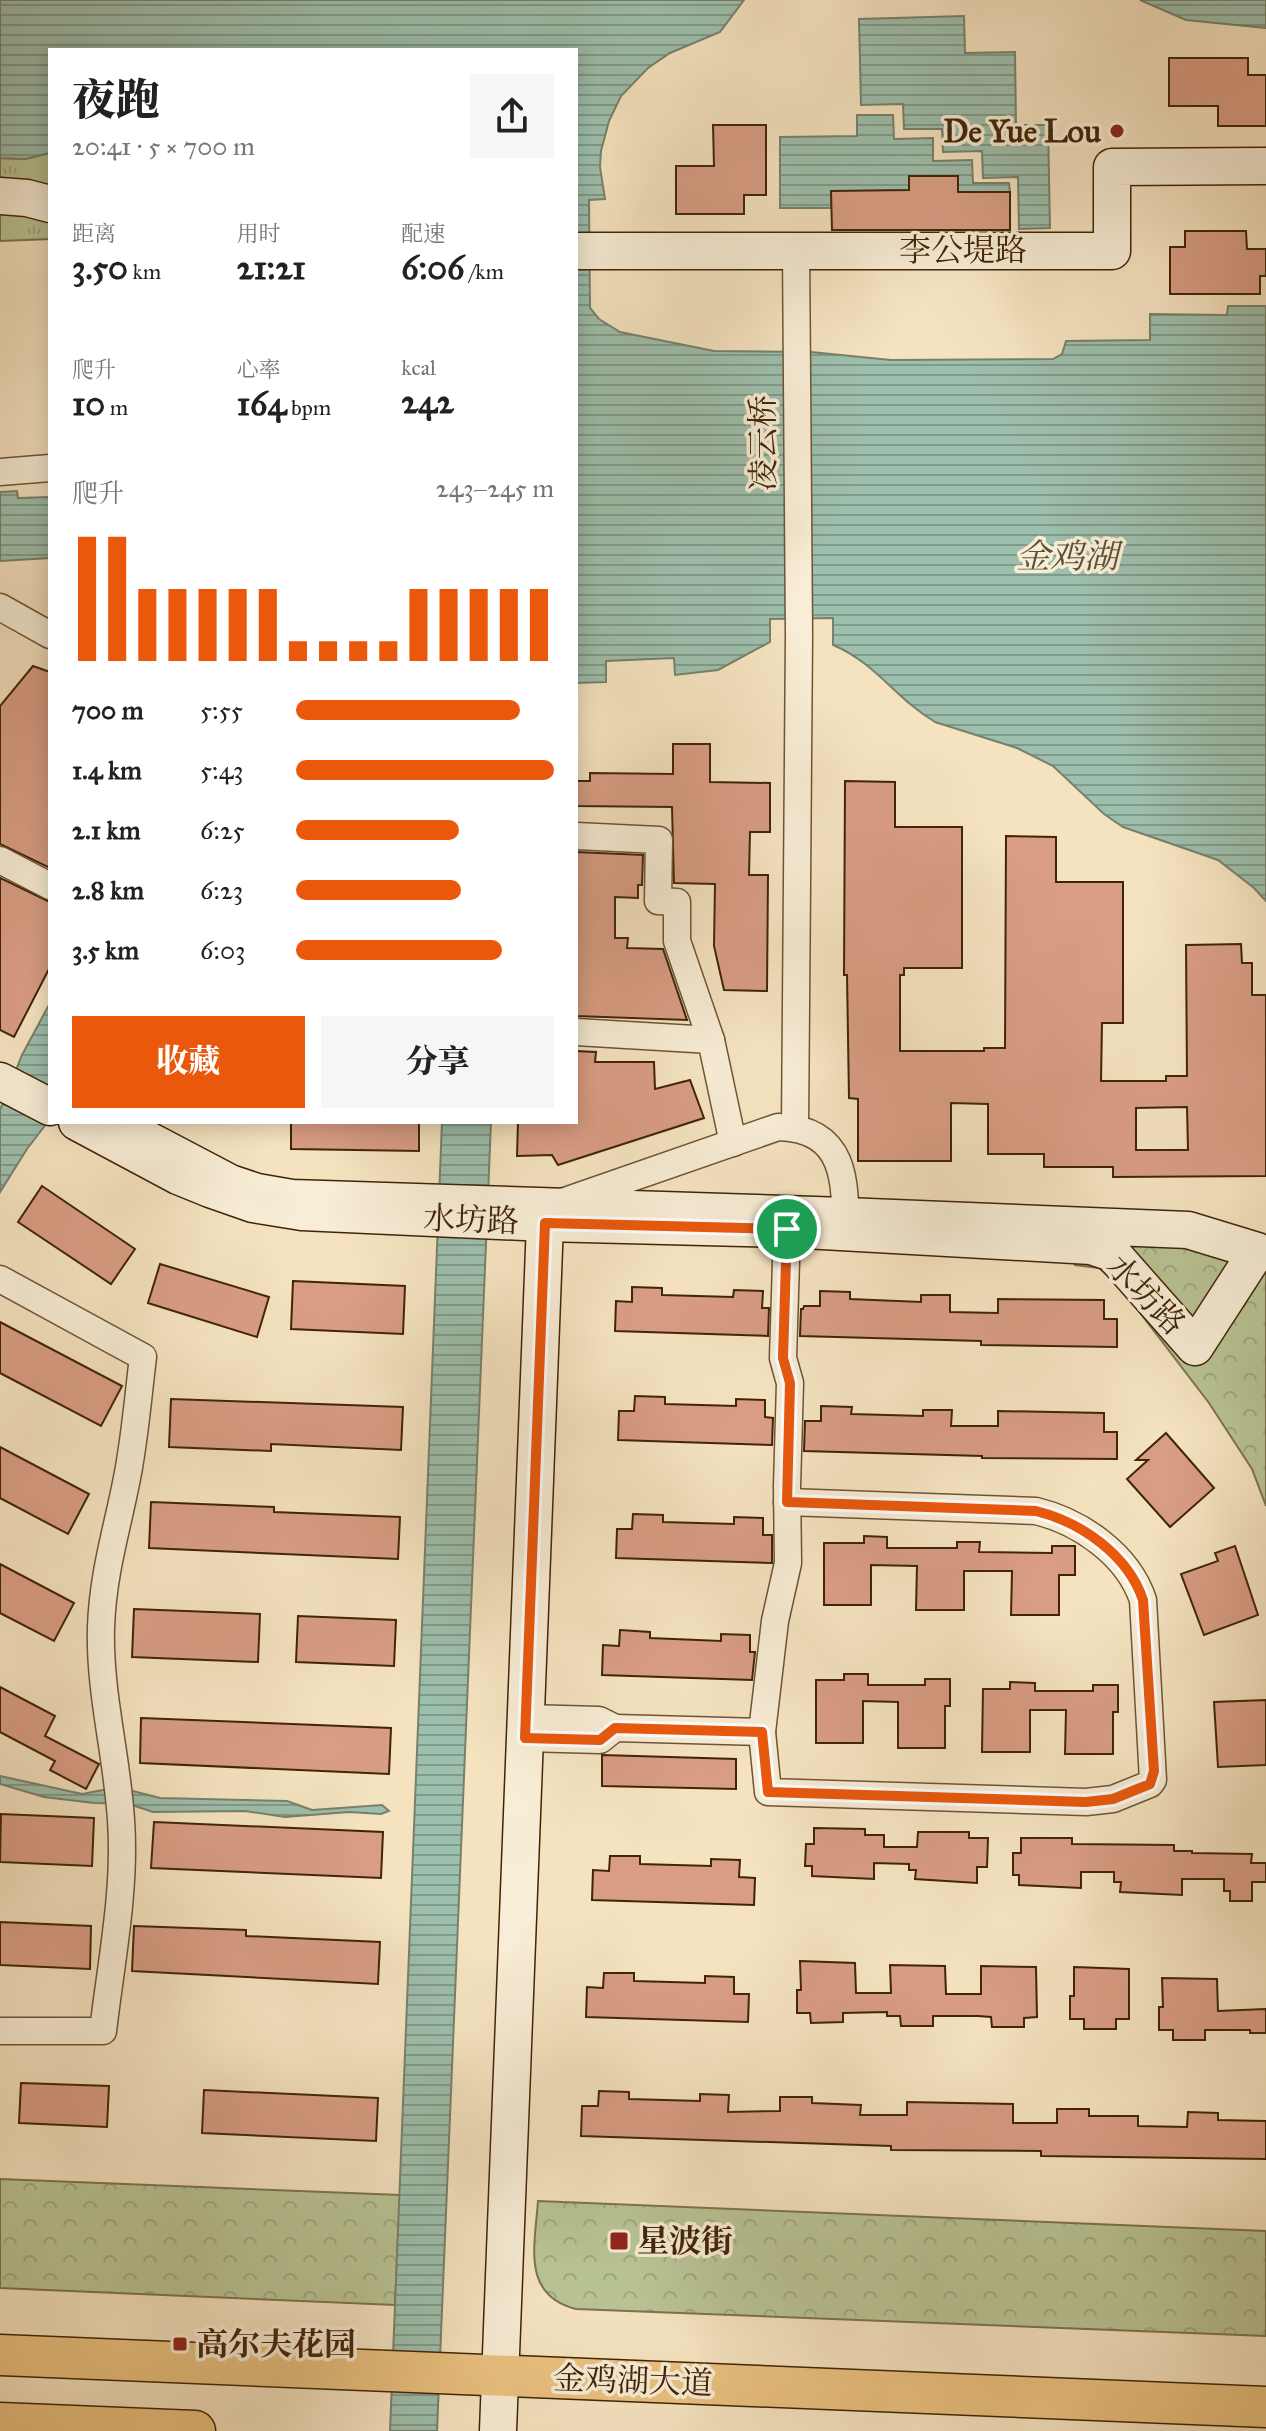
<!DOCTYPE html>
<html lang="zh">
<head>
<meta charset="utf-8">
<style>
	body { margin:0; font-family:"IM FELL Great Primer","Noto Serif SC",serif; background:#f6f6f6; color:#222; height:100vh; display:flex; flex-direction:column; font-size:30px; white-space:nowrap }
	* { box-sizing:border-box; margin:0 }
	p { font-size:26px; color:#767676 }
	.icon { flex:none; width:44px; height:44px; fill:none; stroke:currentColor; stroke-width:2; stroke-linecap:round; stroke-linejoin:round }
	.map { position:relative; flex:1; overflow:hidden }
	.panel { position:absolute; left:48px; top:48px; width:530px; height:1076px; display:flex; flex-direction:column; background:#fff; border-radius:0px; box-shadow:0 4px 20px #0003 }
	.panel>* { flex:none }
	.pin { position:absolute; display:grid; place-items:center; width:68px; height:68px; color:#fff; margin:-34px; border:4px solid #fff; border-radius:50%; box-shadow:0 2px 8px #0007 }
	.round { display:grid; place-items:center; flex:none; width:84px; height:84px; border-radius:0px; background:#f6f6f6 }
	.head { display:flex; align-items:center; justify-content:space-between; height:136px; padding:0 24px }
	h1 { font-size:44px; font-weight:800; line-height:60px }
	.stats { display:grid; grid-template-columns:repeat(3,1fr); gap:12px; height:136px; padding:8px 24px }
	.stats div { display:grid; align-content:center }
	.stats b { font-size:34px; font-weight:800 }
	.stats small { font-size:22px; font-weight:400 }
	.stats p { font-size:22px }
	.chart { height:224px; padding:16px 24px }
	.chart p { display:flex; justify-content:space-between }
	.chart svg { width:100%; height:144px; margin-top:8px; stroke:#ea580c; stroke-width:6 }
	.action { display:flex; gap:16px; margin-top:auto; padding:16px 24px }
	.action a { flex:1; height:92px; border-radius:0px; background:#ea580c; color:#fff; font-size:32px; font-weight:800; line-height:92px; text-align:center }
	.action a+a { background:#f6f6f6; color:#222 }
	ul { padding:0 24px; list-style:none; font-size:26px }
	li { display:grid; grid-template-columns:128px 96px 1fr; align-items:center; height:60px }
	li i { height:20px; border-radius:10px; background:#ea580c }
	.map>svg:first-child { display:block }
	.grass { fill:url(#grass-tufts); stroke:#7c744e; stroke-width:2 }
	.forest { fill:url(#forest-crowns); stroke:#7c744e; stroke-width:2 }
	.water { fill:url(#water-rules); stroke:#78816b; stroke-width:2 }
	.building { fill:#d99d84; stroke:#402407; stroke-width:2; fill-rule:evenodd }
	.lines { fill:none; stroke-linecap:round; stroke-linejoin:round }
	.street-casing { stroke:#6d5435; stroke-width:29 }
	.secondary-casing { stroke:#402407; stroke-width:39 }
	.primary-casing { stroke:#402407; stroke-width:43 }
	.street { stroke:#f8edd6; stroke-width:26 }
	.secondary { stroke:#f8edd6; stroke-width:36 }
	.primary { stroke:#eac280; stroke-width:40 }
	.route-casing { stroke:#fff; stroke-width:16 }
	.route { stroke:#ea580c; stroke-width:10 }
	.poi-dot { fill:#8f2418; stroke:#f8edd6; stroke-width:3 }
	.labels { text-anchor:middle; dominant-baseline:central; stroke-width:7; stroke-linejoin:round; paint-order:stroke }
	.poi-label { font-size:32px; font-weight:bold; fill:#402407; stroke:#f8edd6; text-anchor:start }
	.street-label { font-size:32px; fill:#402407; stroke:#f8edd6 }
	.water-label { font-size:34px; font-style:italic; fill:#5c5239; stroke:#f8edd6 }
</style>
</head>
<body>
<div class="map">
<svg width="1266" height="2431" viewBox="0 0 1266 2431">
	<defs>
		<pattern id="grass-tufts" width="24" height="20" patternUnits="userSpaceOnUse" patternTransform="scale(2)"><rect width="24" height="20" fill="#b9c495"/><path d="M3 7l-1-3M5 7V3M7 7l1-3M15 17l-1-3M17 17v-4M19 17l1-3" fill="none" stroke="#a0a87f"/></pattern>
		<pattern id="forest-crowns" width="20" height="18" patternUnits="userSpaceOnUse" patternTransform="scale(2)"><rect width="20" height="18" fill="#b9c495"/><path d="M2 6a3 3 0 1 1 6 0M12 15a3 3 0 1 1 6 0" fill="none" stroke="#a0a87f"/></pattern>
		<pattern id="water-rules" width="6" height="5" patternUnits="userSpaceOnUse" patternTransform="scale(2)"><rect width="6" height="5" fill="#9dbfad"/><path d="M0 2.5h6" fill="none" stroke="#819b8b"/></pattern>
	</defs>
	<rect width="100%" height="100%" fill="#f5e3c0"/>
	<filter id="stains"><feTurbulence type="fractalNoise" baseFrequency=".0025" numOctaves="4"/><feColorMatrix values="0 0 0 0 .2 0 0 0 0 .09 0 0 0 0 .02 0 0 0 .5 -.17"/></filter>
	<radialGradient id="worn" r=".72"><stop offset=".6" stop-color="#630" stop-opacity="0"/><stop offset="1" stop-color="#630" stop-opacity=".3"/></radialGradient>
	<path class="grass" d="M50 153V239L0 241V158L25 159Z"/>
	<g class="forest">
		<path d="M1075 1216 1266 1241V1506L1252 1469 1209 1403 1121 1288 1099 1268 1075 1265Z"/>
		<path d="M0 2179 400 2195 395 2305 0 2288Z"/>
		<path d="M538 2201 1266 2231V2336L576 2309C521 2295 535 2245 538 2201Z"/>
	</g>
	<g class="water">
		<path d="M0 0H744L720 32 670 53 648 68 621 96 609 121 601 151 600 167 605 199 589 200 590 308 599 319 620 332 714 351 811 352 891 360 1053 359 1062 354 1066 341 1150 340V314L1227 315 1228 306H1266V901L1254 888 1218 860 1123 827 1104 814 1053 766 1017 748 935 722C896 699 876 663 833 645V618L770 619V642L718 670 675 675 674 658 606 661V682L576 683V50H50V153L25 159 0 158Z"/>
		<path d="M1140 0H1266V28L1186 20Z"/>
		<path d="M964 16 965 53 1015 52 1016 125H1048L1050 228 1019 229 1018 177 983 178 982 151 943 152 942 129H904L903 104 861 105 859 19Z"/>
		<path d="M857 115H893L894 139 933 138V161L972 160 973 183H1009L1010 192H958V176H909V190L831 192V208H780V137L857 136Z"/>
		<path d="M17 491 18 498 50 497V558L0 561V492Z"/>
		<path d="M50 1003V1119L27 1149 0 1192V1110L22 1055Z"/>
		<path d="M442 1122H491L437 2431H390Z"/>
		<path d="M0 1776 82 1794 108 1789H125L160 1798 287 1801 312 1810 382 1805 389 1811 381 1814 349 1812 285 1817 245 1811 153 1812 129 1804 94 1803 44 1797 0 1784Z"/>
	</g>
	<g class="building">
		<path d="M1169 58H1248V75H1266V126H1218V106H1169Z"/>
		<path d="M713 125H766V195H744V214H676V166H714Z"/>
		<path d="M909 176H958V192H1010V230H832L831 191 909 190Z"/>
		<path d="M1185 231H1246L1247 249H1266V276H1260V294H1170V247H1185Z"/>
		<path d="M33 666 50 672V868L0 844V706Z"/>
		<path d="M673 744H710V782L770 783V832H750L749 875H768L767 991 724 990 714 946 715 884 674 883 672 807 576 806V781H590V773L673 774Z"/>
		<path d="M845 781 895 782V827H962V968H904V975H900V1051H984V1048H1005L1006 836 1056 837V882H1123V1023H1102L1101 1081H1166V1076H1187L1186 945 1241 944 1242 963H1252V995H1266V1176L1113 1177V1167H1044V1154H988V1104L951 1103V1161H858V1099L849 1098 847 975H844ZM1187 1107 1188 1150H1136V1108Z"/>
		<path d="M576 852 643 855 642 885H638V898L615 897V938H628L627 948 663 949 687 1020 576 1016Z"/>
		<path d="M0 878 50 902V967L14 1037 0 1030Z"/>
		<path d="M576 1051 596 1052 595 1062H654L655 1089 690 1080 704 1118 558 1165 552 1155 517 1156 518 1122H576Z"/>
		<path d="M291 1122H419V1151L291 1149Z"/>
		<path d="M42 1186 135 1249 111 1284 18 1222Z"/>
		<path d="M160 1264 269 1297 257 1337 148 1303Z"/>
		<path d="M293 1281 405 1286 403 1334 291 1329Z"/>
		<path d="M632 1287 662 1288V1295L733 1297 734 1290 763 1291 762 1308H769L768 1336 615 1331 616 1301 632 1302Z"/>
		<path d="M820 1291 850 1292V1299L921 1302V1295H950V1312L998 1313V1299L1104 1300V1319H1117V1347L981 1345V1341L800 1336 801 1309H803L804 1306H820Z"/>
		<path d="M0 1322 122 1386 101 1426 0 1373Z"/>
		<path d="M635 1396 665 1397V1404L736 1406V1399L765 1400V1417L773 1418 772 1445 618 1440 619 1411H634Z"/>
		<path d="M171 1399 403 1407 401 1450 271 1444V1451L169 1447Z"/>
		<path d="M821 1406 852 1407 851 1414 923 1416V1410H952L951 1426H998V1411L1104 1413V1432H1117V1459L982 1458V1456L804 1451 805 1421H821Z"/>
		<path d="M1166 1433 1214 1488 1170 1527 1127 1479 1148 1460H1136Z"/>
		<path d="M0 1447 89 1494 68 1534 0 1498Z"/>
		<path d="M151 1502 274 1507V1512L400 1517 398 1559 149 1548Z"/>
		<path d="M633 1514 663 1515V1522L734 1524V1517L763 1518V1535H772V1563L616 1558 617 1529H632Z"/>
		<path d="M864 1536 887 1537V1548H957V1542H980L979 1552 1052 1553V1546H1075V1575H1059V1615H1011L1012 1571H964V1610H916L917 1566 871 1565V1605H824V1543H864Z"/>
		<path d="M1235 1546 1258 1615 1204 1635 1181 1574 1218 1561 1215 1553Z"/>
		<path d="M0 1564 74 1603 54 1641 0 1613Z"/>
		<path d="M134 1609 260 1614 258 1662 132 1657Z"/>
		<path d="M298 1616 396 1620 394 1666 296 1662Z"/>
		<path d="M620 1630 650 1632V1638L721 1641V1634L750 1635V1652H755L752 1680 602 1675 603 1645 619 1646Z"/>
		<path d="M844 1674H868V1685H925V1679H950V1706H945V1748H898V1702L863 1701V1743H816V1680H844Z"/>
		<path d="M1010 1682 1035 1683V1691H1093V1685H1118V1712H1113V1754H1065L1066 1710H1030V1752H982L983 1689H1010Z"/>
		<path d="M0 1687 55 1716 45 1736 99 1764 86 1789 50 1770 55 1761 0 1732Z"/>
		<path d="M1266 1700V1765L1218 1767 1214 1702Z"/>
		<path d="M141 1718 391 1728 389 1774 140 1763Z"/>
		<path d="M602 1755 736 1759V1789L602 1786Z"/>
		<path d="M1 1814 94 1818 92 1866 0 1862Z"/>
		<path d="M154 1822 383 1832 381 1878 151 1868Z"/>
		<path d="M814 1828 865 1829V1835H884V1847H917L918 1832H969V1838H988L987 1867H977V1883L915 1879 916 1870H909V1864L874 1863V1879L812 1876V1866H805L806 1844H814Z"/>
		<path d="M1021 1838H1072V1844L1174 1845V1851H1192V1853L1252 1854 1251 1863H1266V1882H1252V1901H1230V1891H1224V1879H1182V1895L1120 1892 1121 1882H1114V1872H1081V1888L1019 1885V1875H1013V1853H1021Z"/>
		<path d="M610 1856H640V1864L711 1866V1859L740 1860 739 1877 755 1878 754 1905 592 1900 593 1870 609 1871Z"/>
		<path d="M0 1922 91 1926 90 1969 0 1965Z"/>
		<path d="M134 1926 246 1930V1936L380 1942 378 1984 132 1971Z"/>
		<path d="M800 1961 855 1963 856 1993H891L890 1965 945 1966 946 1994H981V1966L1036 1967 1037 2017 1024 2018V2027H992L991 2017 978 2016H933V2026H901L900 2016H887V2012L843 2013V2022L811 2023 810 2013H797V1990H801Z"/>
		<path d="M1074 1967 1129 1969V2019H1116V2029H1084V2019H1070V1996H1074Z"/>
		<path d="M604 1973H634V1981L705 1983V1976L734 1977V1994H749L748 2022 586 2017 587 1987 603 1988Z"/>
		<path d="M1162 1978 1217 1979 1218 2011 1266 2009V2033H1250V2030H1205V2040H1173V2030H1159V2007H1163Z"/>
		<path d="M21 2083 109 2086 107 2127 19 2123Z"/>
		<path d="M204 2090 378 2098 376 2141 202 2133Z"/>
		<path d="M599 2091 629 2092V2099L700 2101V2094L729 2095 728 2112 780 2111V2097H812V2103L861 2105 860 2115H907V2102L1013 2104V2123H1057V2109H1089V2116H1138V2126L1187 2127 1188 2112 1218 2113V2120L1266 2121V2159L1041 2156V2151L891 2150V2146L581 2136 582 2106H598Z"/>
	</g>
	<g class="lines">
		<g class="street-casing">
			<g id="street">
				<path d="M0 472 50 468"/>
				<path d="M0 607 50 635"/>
				<path d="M576 836 659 840 658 901 677 902V941L711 1040"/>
				<path d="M0 860 50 886"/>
				<path d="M576 1032 711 1040 733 1143"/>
				<path d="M795 1128 799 635 796 249"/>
				<path d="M565 1201 778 1127C846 1129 846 1181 845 1234"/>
				<path d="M0 1279 143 1357C138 1397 135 1438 127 1478 117 1530 103 1572 101 1627 99 1692 117 1755 121 1820 126 1890 111 1962 103 2031H0"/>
				<path d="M615 1728 762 1732 775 1621 788 1563 787 1486 790 1383 783 1358 787 1229"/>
				<path d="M762 1732 768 1792 1086 1802 1113 1799 1150 1784 1153 1780 1143 1600C1128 1555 1081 1522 1036 1511L787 1502"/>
				<path d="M525 1738 600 1740 615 1728 599 1720 526 1718"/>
			</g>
		</g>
		<g class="secondary-casing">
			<g id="secondary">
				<path d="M0 196 27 198 50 204"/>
				<path d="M576 251H1112V167L1266 166"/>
				<path d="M0 1081 50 1107"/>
				<path d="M77 1122 178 1176 210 1189 253 1204 302 1212 545 1223 787 1229 1091 1246 1112 1253 1195 1347 1257 1251 1188 1230 845 1216 292 1198 257 1192 230 1183 114 1122"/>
				<path d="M498 2431 545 1223"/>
			</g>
		</g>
		<g class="primary-casing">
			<g id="primary">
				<path d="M0 2355 1266 2407"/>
				<path d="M0 2423 195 2431"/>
			</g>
		</g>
		<use href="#street" class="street"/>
		<use href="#secondary" class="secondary"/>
		<use href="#primary" class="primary"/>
	</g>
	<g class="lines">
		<g class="route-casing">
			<path id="route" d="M545 1223 787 1229 783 1358 790 1383 787 1502 1036 1511C1081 1522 1128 1555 1143 1600L1154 1771 1150 1784 1113 1799 1086 1802 768 1792 762 1732 615 1728 600 1740 525 1738Z"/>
		</g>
		<use href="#route" class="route"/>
	</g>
	<g class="poi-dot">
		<circle cx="1117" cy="131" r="8"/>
		<rect x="609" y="2231" width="20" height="20" rx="4"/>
		<rect x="172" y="2336" width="16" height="16" rx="4"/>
	</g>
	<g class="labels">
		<g class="poi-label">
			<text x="1101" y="131" text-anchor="end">De Yue Lou</text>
			<text x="637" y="2241">星波街</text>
			<text x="196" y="2344">高尔夫花园</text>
		</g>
		<g class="street-label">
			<text x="963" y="250">李公堤路</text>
			<text transform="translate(763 443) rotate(-90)">凌云桥</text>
			<text transform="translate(471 1220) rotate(2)">水坊路</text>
			<text transform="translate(1146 1295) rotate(46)">水坊路</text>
			<text transform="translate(633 2381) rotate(2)">金鸡湖大道</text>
		</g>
		<g class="water-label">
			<text x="1067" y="556">金鸡湖</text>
		</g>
	</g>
	<rect width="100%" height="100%" filter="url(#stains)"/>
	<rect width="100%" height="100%" fill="url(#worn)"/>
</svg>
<div class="pin" style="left:787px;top:1229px;background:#1e9e55"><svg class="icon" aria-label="arrive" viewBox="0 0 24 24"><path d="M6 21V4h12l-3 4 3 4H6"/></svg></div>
<section class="panel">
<div class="head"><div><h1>夜跑</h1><p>20:41 · 5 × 700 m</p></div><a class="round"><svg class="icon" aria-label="share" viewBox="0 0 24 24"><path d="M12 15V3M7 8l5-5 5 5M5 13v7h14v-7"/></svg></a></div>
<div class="stats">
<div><p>距离</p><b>3.50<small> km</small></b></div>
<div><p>用时</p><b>21:21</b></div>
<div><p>配速</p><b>6:06<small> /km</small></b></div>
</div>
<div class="stats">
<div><p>爬升</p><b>10<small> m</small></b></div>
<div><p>心率</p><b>164<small> bpm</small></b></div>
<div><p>kcal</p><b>242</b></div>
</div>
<div class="chart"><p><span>爬升</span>243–245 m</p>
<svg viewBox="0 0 160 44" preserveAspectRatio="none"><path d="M5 44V6M15 44V6M25 44V22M35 44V22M45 44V22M55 44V22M65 44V22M75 44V38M85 44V38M95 44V38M105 44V38M115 44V22M125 44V22M135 44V22M145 44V22M155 44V22"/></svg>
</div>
<ul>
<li><b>700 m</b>5:55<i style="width:87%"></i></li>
<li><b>1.4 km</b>5:43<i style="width:100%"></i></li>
<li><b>2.1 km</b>6:25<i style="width:63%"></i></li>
<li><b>2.8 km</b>6:23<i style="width:64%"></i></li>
<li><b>3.5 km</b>6:03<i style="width:80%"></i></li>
</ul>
<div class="action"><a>收藏</a><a>分享</a></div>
</section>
</div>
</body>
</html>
